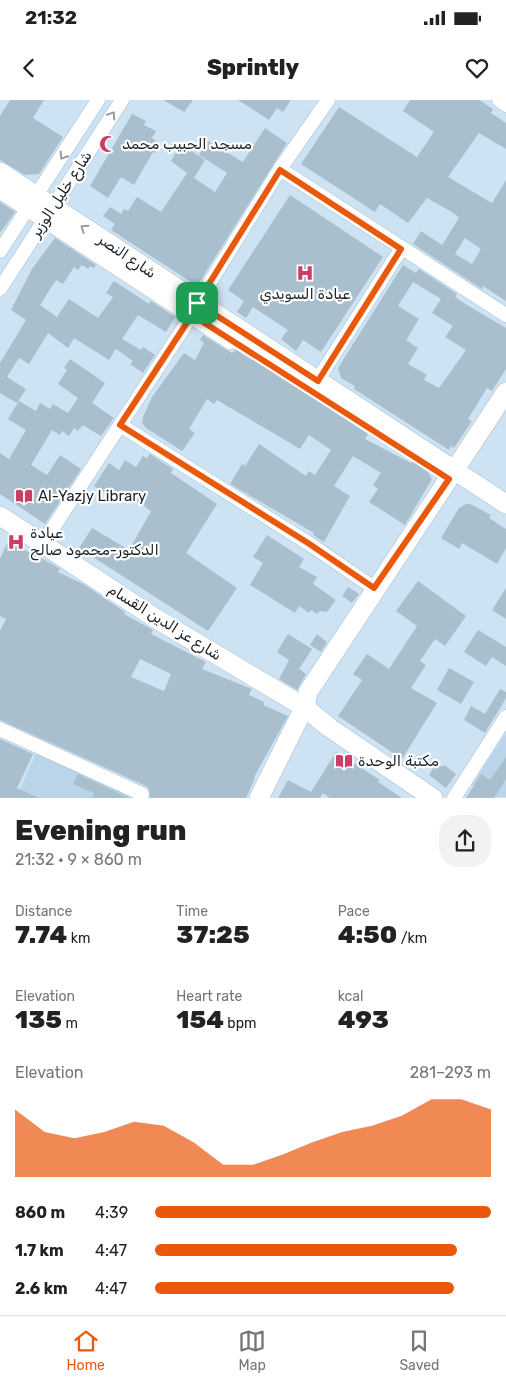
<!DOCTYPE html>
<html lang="en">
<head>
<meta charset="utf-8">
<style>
	body { margin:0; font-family:Rubik,Vazirmatn,sans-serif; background:#f2f2f2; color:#222; height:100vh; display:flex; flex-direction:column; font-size:19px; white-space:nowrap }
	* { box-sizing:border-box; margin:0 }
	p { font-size:16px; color:#767676 }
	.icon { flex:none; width:28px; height:28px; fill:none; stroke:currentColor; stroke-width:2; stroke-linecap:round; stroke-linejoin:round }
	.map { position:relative; height:698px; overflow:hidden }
	.drawer { display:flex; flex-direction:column; background:#fff; flex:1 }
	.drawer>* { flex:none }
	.pin { position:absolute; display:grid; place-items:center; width:42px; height:42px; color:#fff; margin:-21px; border-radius:10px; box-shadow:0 2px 8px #0006 }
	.round { display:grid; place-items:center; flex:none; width:52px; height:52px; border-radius:20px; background:#f2f2f2 }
	.overview { display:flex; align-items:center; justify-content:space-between; height:85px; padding:0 15px }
	h1 { font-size:28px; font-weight:800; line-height:38px }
	.figures { display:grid; grid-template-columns:repeat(3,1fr); gap:8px; height:85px; padding:5px 15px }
	.figures div { display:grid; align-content:center }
	.figures b { font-size:25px; font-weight:800 }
	.figures small { font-size:14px; font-weight:400 }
	.figures p { font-size:14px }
	.chart { height:140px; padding:10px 15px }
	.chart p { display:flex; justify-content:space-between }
	.chart svg { width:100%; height:90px; margin-top:5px; fill:#ea580c; opacity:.7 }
	ul { padding:0 15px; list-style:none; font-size:16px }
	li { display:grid; grid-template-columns:80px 60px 1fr; align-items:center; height:38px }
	li i { height:12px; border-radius:6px; background:#ea580c }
	.status { display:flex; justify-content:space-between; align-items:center; height:35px; padding:0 25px; background:#fff; direction:ltr }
	.status svg { height:14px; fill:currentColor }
	header { display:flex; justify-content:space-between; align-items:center; height:65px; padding:0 15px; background:#fff; font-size:22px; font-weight:800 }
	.dock { display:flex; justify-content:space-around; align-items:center; height:70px; border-top:1px solid #e0e0e0; background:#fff; font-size:14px; color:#767676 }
	.dock a { display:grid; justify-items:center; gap:2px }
	.dock .active { color:#ea580c }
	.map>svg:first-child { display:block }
	.built { fill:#bad5ea }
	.building { fill:#aabfce; fill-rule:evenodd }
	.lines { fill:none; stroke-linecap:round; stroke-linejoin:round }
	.street-casing { stroke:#a6bbca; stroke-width:15 }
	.secondary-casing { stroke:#a6bbca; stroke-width:20 }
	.street { stroke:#fff; stroke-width:14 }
	.secondary { stroke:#fff; stroke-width:19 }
	.oneway { stroke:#989c9e }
	.route-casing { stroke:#fff; stroke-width:10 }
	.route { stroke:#ea580c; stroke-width:6 }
	.labels { text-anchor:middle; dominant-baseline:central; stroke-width:4.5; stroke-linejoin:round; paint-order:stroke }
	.poi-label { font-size:15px; fill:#1a2228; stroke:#fff; text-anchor:start }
	.street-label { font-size:15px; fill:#1a2228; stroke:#fff }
</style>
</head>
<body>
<div class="status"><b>21:32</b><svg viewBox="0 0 49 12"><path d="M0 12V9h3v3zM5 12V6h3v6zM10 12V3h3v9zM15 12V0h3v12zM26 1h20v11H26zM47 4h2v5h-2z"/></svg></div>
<header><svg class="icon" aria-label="back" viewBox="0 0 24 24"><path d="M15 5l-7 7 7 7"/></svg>Sprintly<svg class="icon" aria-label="heart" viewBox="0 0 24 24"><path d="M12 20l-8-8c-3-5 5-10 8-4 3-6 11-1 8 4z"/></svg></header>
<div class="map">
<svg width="506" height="698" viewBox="0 0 506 698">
	<rect width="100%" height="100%" fill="#cde3f3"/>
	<g class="built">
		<path d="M506 633V697H493L472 685Z"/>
		<path d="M37 651 136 698H16Z"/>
	</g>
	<g class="building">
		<path d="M10 0H44L33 18 63 37 39 74 25 75 0 60V16Z"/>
		<path d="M163 0H193L184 12Z"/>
		<path d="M238 0H291L283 12 277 8 269 20Z"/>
		<path d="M410 0H479L493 9 491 13 506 23V49L479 33 448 77 492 103 506 80V201L483 186 482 189 413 144 421 131 442 145 459 118 455 114 427 98 408 123 380 104 375 112 301 64 339 7 417 57 434 32 403 11ZM465 138 481 149 472 164 455 154Z"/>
		<path d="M132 14 146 21 144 25 156 31 152 38 161 45 155 53 153 52 134 85 121 77 108 98 90 86Z"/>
		<path d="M265 28 287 43 197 186 111 130 115 124 103 116 110 107 121 114 124 109 128 111 137 97 161 112 187 73 171 61 181 44 205 60 194 78 215 92 227 73 199 55 208 41 243 62Z"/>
		<path d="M290 95 383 157 321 252 303 240 296 251 281 239 288 230 253 207 246 218 237 212 244 201 228 190Z"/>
		<path d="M0 102 15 112 0 133Z"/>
		<path d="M55 138 96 165 94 168 90 166 88 169 82 165 78 170 74 167 63 184 56 180 40 205 57 217 69 199 98 218 113 197 106 193 114 181 149 204 151 201 175 217 166 232 138 215 122 239 141 250 143 247 155 255 143 273 130 264 133 261 116 249 109 260 74 238 68 248 48 233 29 264 19 258 7 277 26 289 17 303 0 293V263L26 220 11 210 32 169Z"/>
		<path d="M403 165 416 173 419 169 457 194 455 197 462 202 506 228V269L492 291 487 288 468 319 472 321 454 348 451 346 449 350 354 289 355 286 341 278 338 268ZM413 182 441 199 432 213 453 226 445 237 466 250 439 288 424 280 427 275 408 264 418 248 406 240 419 219 398 206Z"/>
		<path d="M203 235 232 253 236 250 252 260 254 257 329 304 327 307 368 334 365 339 411 363 413 361 428 372 432 379 405 425 369 402 378 389 373 385 381 373 353 356 334 386 350 396 324 442 313 435 314 433 230 384 242 364 245 366 259 344 306 376 309 371 315 375 331 350 309 335 300 349 217 300 214 304 207 299 189 329 195 333 182 351 146 328 142 323 143 317 152 297 184 253 195 260 204 243 200 240Z"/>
		<path d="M70 259 105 283 92 303 114 318 101 336 83 325 78 331 74 328 69 336 62 331 60 335 52 330 31 365 47 375 60 355 81 369 45 424 0 394V353L9 359 26 330 8 319 19 301 36 311 40 303 50 309 53 304 68 313 78 298 58 284 67 270 64 268Z"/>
		<path d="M150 354 173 369 171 373 217 404 186 453 237 488 208 531 79 448 92 428 129 450 151 411 131 397 124 394 119 401 94 386 109 363 119 370 125 360 136 367 143 356 147 358Z"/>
		<path d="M466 404H470L491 415 489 418 506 429V448L497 464 462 443 459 449 441 438 459 408Z"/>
		<path d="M267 435 304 459 299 467 317 477 313 484 336 500 327 512 320 511 317 514 311 510 309 513 299 506 295 513 250 485 263 463 253 457Z"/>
		<path d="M8 441 52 464 60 469 58 472 85 485 125 512 124 514 153 530 151 534 206 562 202 569 252 589 249 595 264 602 263 605 288 616 254 677 255 678 246 698H150L149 689 146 686 0 620V531L6 519 0 516V459ZM140 559 171 574 164 591 131 577Z"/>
		<path d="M418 481 466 516 445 546 435 539 420 561 426 565 411 588 437 603 402 659 338 616 362 580 353 574 367 554 389 569 417 526 396 511Z"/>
		<path d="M348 487 359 494 352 503 342 496Z"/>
		<path d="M506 488V519L492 510Z"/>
		<path d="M478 530 506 547V566L492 557 486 566 464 552Z"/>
		<path d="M288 534 312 549 299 569 306 574 297 590 279 579 289 560 277 552Z"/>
		<path d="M317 534 327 542 321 552 310 545Z"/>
		<path d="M449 568 474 582 461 604 437 590Z"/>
		<path d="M500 589 506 592V598L485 633 464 620 471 606 485 614Z"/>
		<path d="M0 639 33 654 17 688 39 698H0Z"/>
		<path d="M336 652 380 680 378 682 402 698H330L323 693 320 698H278L288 680 311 692Z"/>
		<path d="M506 657V679L494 698H466L481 674 490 680Z"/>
		<path d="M436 663 442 667 444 665 456 674 446 688 429 675Z"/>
		<path d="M78 674 129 698H92L94 693 73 684Z"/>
	</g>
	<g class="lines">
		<g class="street-casing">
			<g id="street">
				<path d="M499 0 506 5"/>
				<path d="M280 69 506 215"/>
				<path d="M0 151 98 0"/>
				<path d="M0 189 122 0"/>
				<path d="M317 281 401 149"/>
				<path d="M120 325 308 443 374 488"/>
				<path d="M43 443 192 215 197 203 280 69 328 0"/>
				<path d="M0 629 142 694 140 698"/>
				<path d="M454 698 506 617"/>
			</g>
		</g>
		<g class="secondary-casing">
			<g id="secondary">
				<path d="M0 72 506 404"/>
				<path d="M0 89 231 240"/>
				<path d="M0 416 155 518 304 607 330 628 433 698"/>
				<path d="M259 698 306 604 308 592 506 292"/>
			</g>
		</g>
		<use href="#street" class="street"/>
		<use href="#secondary" class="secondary"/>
	</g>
	<defs><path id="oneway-chevron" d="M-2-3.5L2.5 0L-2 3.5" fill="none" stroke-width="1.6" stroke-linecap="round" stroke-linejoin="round" transform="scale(1.25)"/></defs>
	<g class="oneway">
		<use href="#oneway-chevron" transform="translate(112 15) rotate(-57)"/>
		<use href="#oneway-chevron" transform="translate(63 56) rotate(122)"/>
		<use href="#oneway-chevron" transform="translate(84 128) rotate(-146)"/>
	</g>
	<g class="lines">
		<g class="route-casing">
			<path id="route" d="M197 203 192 215 120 325 308 443 374 488 449 379 192 215 197 203 318 281 401 149 280 70 197 203"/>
		</g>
		<use href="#route" class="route"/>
	</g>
	<defs>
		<g id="mosque-bare" transform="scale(1.35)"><path d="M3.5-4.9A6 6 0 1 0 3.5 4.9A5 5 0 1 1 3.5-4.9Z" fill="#cb3d67" stroke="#fff" stroke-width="2.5" paint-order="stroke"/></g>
		<g id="hospital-bare" transform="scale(1.35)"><path d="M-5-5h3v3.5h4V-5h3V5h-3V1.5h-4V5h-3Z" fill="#cb3d67" stroke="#fff" stroke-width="2.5" paint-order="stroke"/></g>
		<g id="library-bare" transform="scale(1.35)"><path d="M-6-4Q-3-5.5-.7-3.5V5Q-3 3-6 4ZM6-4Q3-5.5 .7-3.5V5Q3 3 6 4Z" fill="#cb3d67" stroke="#fff" stroke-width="2.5" paint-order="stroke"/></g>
	</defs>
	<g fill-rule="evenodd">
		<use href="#mosque-bare" x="108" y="44"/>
		<use href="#hospital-bare" x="305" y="173"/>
		<use href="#library-bare" x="24" y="396"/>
		<use href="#hospital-bare" x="16" y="442"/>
		<use href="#library-bare" x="344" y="661"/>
	</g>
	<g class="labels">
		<g class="poi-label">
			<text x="122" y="44">مسجد الحبيب محمد</text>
			<text x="305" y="194" text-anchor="middle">عيادة السويدي</text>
			<text x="38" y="396">Al-Yazjy Library</text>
			<text x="30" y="433">عيادة<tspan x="30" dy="17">الدكتور-محمود صالح</tspan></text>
			<text x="358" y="661">مكتبة الوحدة</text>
		</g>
		<g class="street-label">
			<text transform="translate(61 94) rotate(-57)">شارع خليل الوزير</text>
			<text transform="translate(127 156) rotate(34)">شارع النصر</text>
			<text transform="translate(165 522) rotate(32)">شارع عز الدين القسام</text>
		</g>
	</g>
</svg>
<div class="pin" style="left:197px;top:203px;background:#1e9e55"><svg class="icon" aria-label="arrive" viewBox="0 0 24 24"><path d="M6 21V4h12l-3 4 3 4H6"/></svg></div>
</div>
<section class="drawer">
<div class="overview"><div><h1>Evening run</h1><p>21:32 · 9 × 860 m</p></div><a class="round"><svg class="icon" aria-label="share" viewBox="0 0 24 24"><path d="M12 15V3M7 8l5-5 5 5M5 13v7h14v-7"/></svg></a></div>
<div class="figures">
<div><p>Distance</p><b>7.74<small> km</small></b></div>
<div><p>Time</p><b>37:25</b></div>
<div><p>Pace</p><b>4:50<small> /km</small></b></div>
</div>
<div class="figures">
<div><p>Elevation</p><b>135<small> m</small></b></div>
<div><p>Heart rate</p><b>154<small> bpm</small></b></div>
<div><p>kcal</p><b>493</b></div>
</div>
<div class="chart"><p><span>Elevation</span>281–293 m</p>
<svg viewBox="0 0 160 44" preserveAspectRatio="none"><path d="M0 44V11L10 22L20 25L30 22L40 17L50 19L60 27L70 38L80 38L90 33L100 27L110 22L120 19L130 14L140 6L150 6L160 11V44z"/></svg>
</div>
<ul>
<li><b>860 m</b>4:39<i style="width:100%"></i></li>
<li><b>1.7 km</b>4:47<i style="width:90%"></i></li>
<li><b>2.6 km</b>4:47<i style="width:89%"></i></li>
</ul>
</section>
<nav class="dock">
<a class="active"><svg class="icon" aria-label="home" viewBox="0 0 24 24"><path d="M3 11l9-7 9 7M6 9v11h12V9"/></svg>Home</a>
<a><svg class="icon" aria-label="map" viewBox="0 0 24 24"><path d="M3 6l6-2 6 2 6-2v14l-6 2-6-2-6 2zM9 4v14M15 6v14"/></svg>Map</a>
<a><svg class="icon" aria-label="saved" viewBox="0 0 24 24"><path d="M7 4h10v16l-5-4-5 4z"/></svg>Saved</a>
</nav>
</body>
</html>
